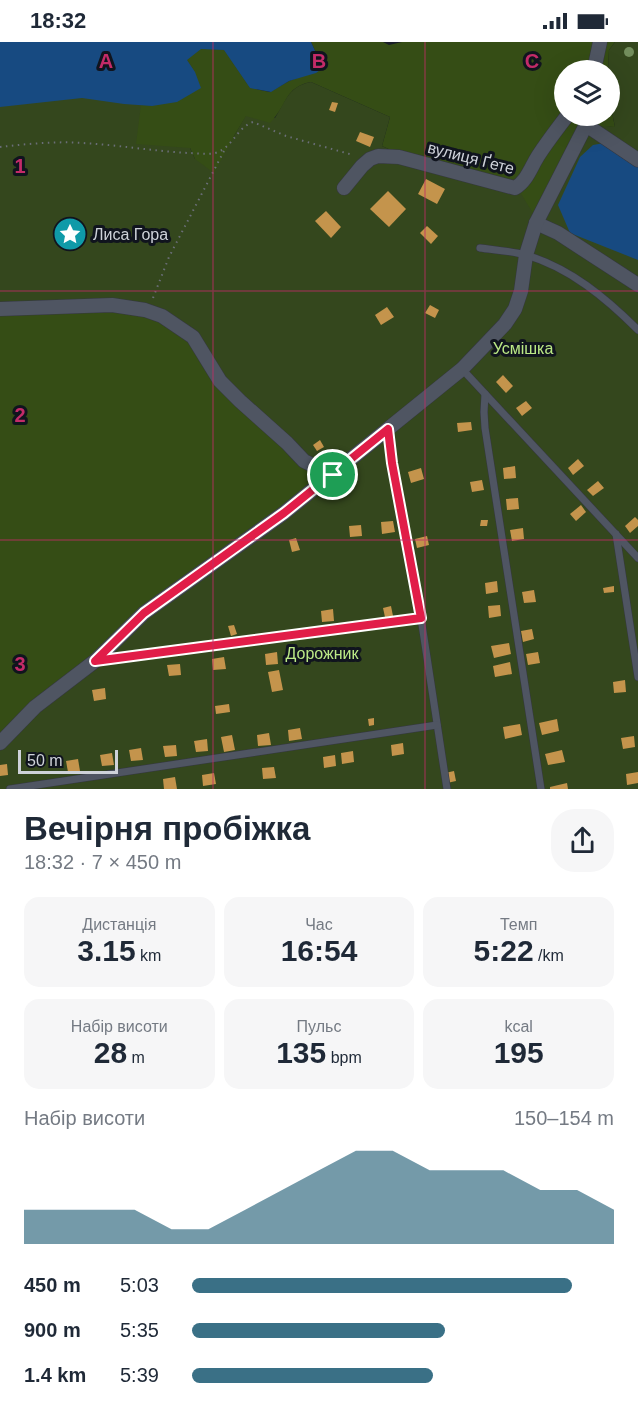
<!DOCTYPE html>
<html lang="uk">
<head>
<meta charset="utf-8">
<style>
	body { margin:0; font-family:Helvetica,sans-serif; background:#f6f6f7; color:#1f2937; height:100vh; display:flex; flex-direction:column; font-size:22px; white-space:nowrap }
	* { box-sizing:border-box; margin:0 }
	p { font-size:20px; color:#747a83 }
	.icon { flex:none; width:33px; height:33px; fill:none; stroke:currentColor; stroke-width:2; stroke-linecap:round; stroke-linejoin:round }
	.map { position:relative; height:747px; overflow:hidden }
	.side { display:flex; flex-direction:column; background:#fff; flex:1 }
	.side>* { flex:none }
	.controls { position:absolute; left:554px; top:18px; display:grid; gap:12px }
	.controls a { display:grid; place-items:center; width:66px; height:66px; border-radius:50%; background:#fff; box-shadow:0 6px 24px #0002; font-size:30px }
	.scale { position:absolute; left:18px; bottom:15px; width:100px; box-sizing:border-box; padding-left:6px; border:3px solid #ced2d9; border-top:0; font-size:16px; line-height:21px; white-space:nowrap; color:#ced2d9; -webkit-text-stroke:4px #10141e; paint-order:stroke }
	.pin { position:absolute; display:grid; place-items:center; width:51px; height:51px; color:#fff; margin:-26px; border:3px solid #fff; border-radius:50%; box-shadow:0 2px 6px #0007 }
	.round { display:grid; place-items:center; flex:none; width:63px; height:63px; border-radius:24px; background:#f6f6f7 }
	.summary { display:flex; align-items:center; justify-content:space-between; height:102px; padding:0 24px }
	h1 { font-size:33px; font-weight:800; line-height:45px }
	.metrics { display:grid; grid-template-columns:repeat(3,1fr); gap:9px; height:102px; padding:6px 24px }
	.metrics div { display:grid; align-content:center; border-radius:15px; background:#f6f6f7; text-align:center }
	.metrics b { font-size:30px; font-weight:800 }
	.metrics small { font-size:16px; font-weight:400 }
	.metrics p { font-size:16px }
	.chart { height:168px; padding:12px 24px }
	.chart p { display:flex; justify-content:space-between }
	.chart svg { width:100%; height:108px; margin-top:6px; fill:#3a7086; opacity:.7 }
	ul { padding:0 24px; list-style:none; font-size:20px }
	li { display:grid; grid-template-columns:96px 72px 1fr; align-items:center; height:45px }
	li i { height:15px; border-radius:8px; background:#3a7086 }
	.status { display:flex; justify-content:space-between; align-items:center; height:42px; padding:0 30px; background:#fff; direction:ltr }
	.status svg { height:16px; fill:currentColor }
	.map>svg:first-child { display:block }
	.green { fill:#34471d }
	.forest { fill:#354d15 }
	.water { fill:#174a81 }
	.building { fill:#c4944c }
	.lines { fill:none; stroke-linecap:round; stroke-linejoin:round }
	.service-casing { stroke:#353841; stroke-width:8 }
	.minor-casing { stroke:#353841; stroke-width:15 }
	.path { stroke:#6a6e77; stroke-width:2; stroke-dasharray:1.5 4.5; stroke-linecap:butt }
	.service { stroke:#4f5562; stroke-width:7 }
	.minor { stroke:#4f5562; stroke-width:14 }
	.tree { fill:#728d5c }
	.route-casing { stroke:#fff; stroke-width:12 }
	.route { stroke:#e11d48; stroke-width:8 }
	.grid { fill:none; stroke:#c32b68; stroke-width:1.5; stroke-opacity:0.55 }
	.labels { text-anchor:middle; dominant-baseline:central; stroke-width:6; stroke-linejoin:round; paint-order:stroke }
	.street-label { font-size:16px; fill:#ced2d9; stroke:#10141e }
	.poi-label { font-size:16px; fill:#ced2d9; stroke:#10141e; text-anchor:start }
	.park-label { font-size:16px; fill:#bbe986; stroke:#10141e }
	.grid-label { font-size:20px; text-anchor:middle; font-weight:bold; fill:#c32b68; stroke:#10141e; stroke-width:6; stroke-linejoin:round; paint-order:stroke }
</style>
</head>
<body>
<div class="status"><b>18:32</b><svg viewBox="0 0 49 12"><path d="M0 12V9h3v3zM5 12V6h3v6zM10 12V3h3v9zM15 12V0h3v12zM26 1h20v11H26zM47 4h2v5h-2z"/></svg></div>
<div class="map">
<svg width="638" height="747" viewBox="0 0 638 747">
	<rect width="100%" height="100%" fill="#191d28"/>
	<path class="green" d="M0 0H311L190 106 195 117 234 94 246 73 275 76C286 58 289 44 311 40L390 75 382 104 393 109 575 113 599 83 615 85 609 56V28H608L609 8 615 0H638V747H0Z"/>
	<g class="forest">
		<path d="M311 0H383L389 3 402 0H615L609 8 608 28H564V74H609V56L615 85 599 84 575 113 540 183 514 140 393 109 382 104 390 75 311 40C284 45 287 64 270 81L246 74 234 94 214 131 195 117 190 106 136 102 141 63 152 64 195 30 187 17 201 7 224 8 250 46 270 50 289 39 323 26Z"/>
		<path d="M0 267 145 268 193 295 220 339 287 401 333 433 144 571 0 701Z"/>
	</g>
	<g class="water">
		<path d="M0 0H311L323 26 316 31 289 39 271 50 250 46 224 8 201 7 187 18 195 30 201 46 177 60 152 64 124 62 82 56 0 65Z"/>
		<path d="M604 101 638 123V218L570 191 558 163 580 115 593 103Z"/>
	</g>
	<g class="building">
		<path d="M332 60 338 61 335 70 329 68Z"/>
		<path d="M360 90 374 95 370 105 356 99Z"/>
		<path d="M426 137 445 147 437 162 418 152Z"/>
		<path d="M388 149 406 167 389 185 370 167Z"/>
		<path d="M326 169 341 185 331 196 315 179Z"/>
		<path d="M427 184 438 194 431 202 420 191Z"/>
		<path d="M430 263 439 268 435 276 425 271Z"/>
		<path d="M387 265 394 275 381 283 375 273Z"/>
		<path d="M503 333 513 344 506 351 496 340Z"/>
		<path d="M526 359 532 366 522 374 516 366Z"/>
		<path d="M471 380 472 388 458 390 457 381Z"/>
		<path d="M320 398 324 405 317 409 313 403Z"/>
		<path d="M578 417 584 424 573 433 568 426Z"/>
		<path d="M515 424 516 436 504 437 503 426Z"/>
		<path d="M421 426 424 437 411 441 408 430Z"/>
		<path d="M482 438 484 448 472 450 470 440Z"/>
		<path d="M598 439 604 446 593 454 587 448Z"/>
		<path d="M518 456 519 467 507 468 506 457Z"/>
		<path d="M581 463 586 470 576 479 570 472Z"/>
		<path d="M635 475 638 478V484L630 491 625 484Z"/>
		<path d="M481 478H488L487 484H480Z"/>
		<path d="M393 479 395 490 382 492 381 480Z"/>
		<path d="M361 483 362 494 350 495 349 484Z"/>
		<path d="M523 486 524 497 512 499 510 488Z"/>
		<path d="M427 494 429 503 417 506 415 497Z"/>
		<path d="M296 496 300 508 292 510 289 498Z"/>
		<path d="M497 539 498 550 486 552 485 541Z"/>
		<path d="M614 544V550L604 551 603 546Z"/>
		<path d="M534 548 536 560 524 561 522 550Z"/>
		<path d="M500 563 501 574 489 576 488 564Z"/>
		<path d="M391 564 393 574 385 575 383 566Z"/>
		<path d="M333 567 334 579 322 580 321 569Z"/>
		<path d="M234 583 237 592 231 594 228 584Z"/>
		<path d="M532 587 534 597 523 600 521 589Z"/>
		<path d="M509 601 511 612 494 616 491 604Z"/>
		<path d="M277 610 278 622 266 623 265 612Z"/>
		<path d="M538 610 540 621 528 623 526 612Z"/>
		<path d="M224 615 226 627 213 628 212 617Z"/>
		<path d="M510 620 512 632 495 635 493 624Z"/>
		<path d="M180 622 181 633 169 634 167 623Z"/>
		<path d="M279 628 283 648 272 650 268 630Z"/>
		<path d="M625 638 626 650 614 651 613 640Z"/>
		<path d="M105 646 106 657 94 659 92 648Z"/>
		<path d="M229 662 230 670 216 672 215 664Z"/>
		<path d="M374 676V683L369 684 368 677Z"/>
		<path d="M557 677 559 689 542 693 539 681Z"/>
		<path d="M520 682 522 693 505 697 503 685Z"/>
		<path d="M300 686 302 697 289 699 288 688Z"/>
		<path d="M269 691 271 703 258 704 257 693Z"/>
		<path d="M232 693 235 708 224 710 221 695Z"/>
		<path d="M634 694 635 705 623 707 621 696Z"/>
		<path d="M207 697 208 709 196 710 194 699Z"/>
		<path d="M403 701 404 712 392 714 391 703Z"/>
		<path d="M176 703 177 714 165 715 163 704Z"/>
		<path d="M141 706 143 718 131 719 129 708Z"/>
		<path d="M562 708 565 720 548 723 545 712Z"/>
		<path d="M353 709 354 720 342 722 341 711Z"/>
		<path d="M112 711 114 723 102 724 100 713Z"/>
		<path d="M335 713 336 724 324 726 323 715Z"/>
		<path d="M78 717 80 729 68 730 66 719Z"/>
		<path d="M7 722 8 733 0 734V723Z"/>
		<path d="M274 725 276 736 263 737 262 726Z"/>
		<path d="M454 729 456 739 447 741 445 731Z"/>
		<path d="M638 730V741L627 743 626 732Z"/>
		<path d="M214 731 216 742 203 744 202 733Z"/>
		<path d="M175 735 177 747H164L163 737Z"/>
		<path d="M567 741 568 747H550V745Z"/>
	</g>
	<g class="lines">
		<g class="service-casing">
			<g id="service">
				<path d="M480 206C495 208 511 209 526 213 570 226 606 256 638 288"/>
				<path d="M462 327 638 516"/>
				<path d="M485 352 484 370 485 386 541 747"/>
				<path d="M389 387 392 421 421 576 447 747"/>
				<path d="M616 492 638 635"/>
				<path d="M98 618 421 576"/>
				<path d="M10 747 437 683"/>
			</g>
		</g>
		<g class="minor-casing">
			<g id="minor">
				<path d="M594 28 600 0"/>
				<path d="M586 83 638 118"/>
				<path d="M344 146 362 124 370 117 378 114 399 115 515 146C527 139 531 125 538 114 547 100 557 87 567 74"/>
				<path d="M536 181 558 191 638 243"/>
				<path d="M0 267 112 263 145 268 162 274 193 295 220 339 240 359 287 401 304 419 333 433"/>
				<path d="M0 701 35 665 95 619 144 571 284 471 462 327 505 282 515 267 521 249 526 213 536 181 586 83 587 74"/>
			</g>
		</g>
		<g class="path">
			<path d="M0 105C27 102 55 99 83 101 118 103 153 109 188 111 197 111 207 113 215 111 233 106 236 86 253 80L286 94 353 113"/>
			<path d="M153 256 169 215 225 107"/>
		</g>
		<use href="#service" class="service"/>
		<use href="#minor" class="minor"/>
	</g>
	<circle class="tree" cx="629" cy="10" r="5"/>
	<g class="lines">
		<g class="route-casing">
			<path id="route" d="M388 387 392 421 421 576 95 619 144 571 284 471Z"/>
		</g>
		<use href="#route" class="route"/>
	</g>
	<path class="grid" d="M213 0V747M425 0V747M0 249H638M0 498H638"/>
	<defs>
		<g id="sight-disc" transform="scale(1.725)"><circle r="9.5" fill="#0f9aa8" stroke="#10141e"/><path d="M0-6L1.8-2.2L6-1.7L2.9 1.2L3.7 5.4L0 3.3L-3.7 5.4L-2.9 1.2L-6-1.7L-1.8-2.2Z" fill="#fff"/></g>
	</defs>
	<g fill-rule="evenodd">
		<use href="#sight-disc" x="70" y="192"/>
	</g>
	<g class="labels">
		<g class="street-label">
			<text transform="translate(471 116) rotate(14)">вулиця Ґете</text>
		</g>
		<g class="poi-label">
			<text x="93" y="192">Лиса Гора</text>
		</g>
		<g class="park-label">
			<text x="523" y="306">Усмішка</text>
			<text x="322" y="611">Дорожник</text>
		</g>
	</g>
	<g class="grid-label">
		<text x="106" y="26">A</text>
		<text x="319" y="26">B</text>
		<text x="532" y="26">C</text>
		<text x="20" y="131">1</text>
		<text x="20" y="380">2</text>
		<text x="20" y="629">3</text>
	</g>
</svg>
<div class="controls">
<a><svg class="icon" aria-label="layers" viewBox="0 0 24 24"><path d="M12 4l9 5-9 5-9-5zM3 14l9 5 9-5"/></svg></a>
</div>
<div class="scale">50 m</div>
<div class="pin" style="left:333px;top:433px;background:#1e9e55"><svg class="icon" aria-label="arrive" viewBox="0 0 24 24"><path d="M6 21V4h12l-3 4 3 4H6"/></svg></div>
</div>
<section class="side">
<div class="summary"><div><h1>Вечірня пробіжка</h1><p>18:32 · 7 × 450 m</p></div><a class="round"><svg class="icon" aria-label="share" viewBox="0 0 24 24"><path d="M12 15V3M7 8l5-5 5 5M5 13v7h14v-7"/></svg></a></div>
<div class="metrics">
<div><p>Дистанція</p><b>3.15<small> km</small></b></div>
<div><p>Час</p><b>16:54</b></div>
<div><p>Темп</p><b>5:22<small> /km</small></b></div>
</div>
<div class="metrics">
<div><p>Набір висоти</p><b>28<small> m</small></b></div>
<div><p>Пульс</p><b>135<small> bpm</small></b></div>
<div><p>kcal</p><b>195</b></div>
</div>
<div class="chart"><p><span>Набір висоти</span>150–154 m</p>
<svg viewBox="0 0 160 44" preserveAspectRatio="none"><path d="M0 44V30L10 30L20 30L30 30L40 38L50 38L60 30L70 22L80 14L90 6L100 6L110 14L120 14L130 14L140 22L150 22L160 30V44z"/></svg>
</div>
<ul>
<li><b>450 m</b>5:03<i style="width:90%"></i></li>
<li><b>900 m</b>5:35<i style="width:60%"></i></li>
<li><b>1.4 km</b>5:39<i style="width:57%"></i></li>
</ul>
</section>
</body>
</html>
